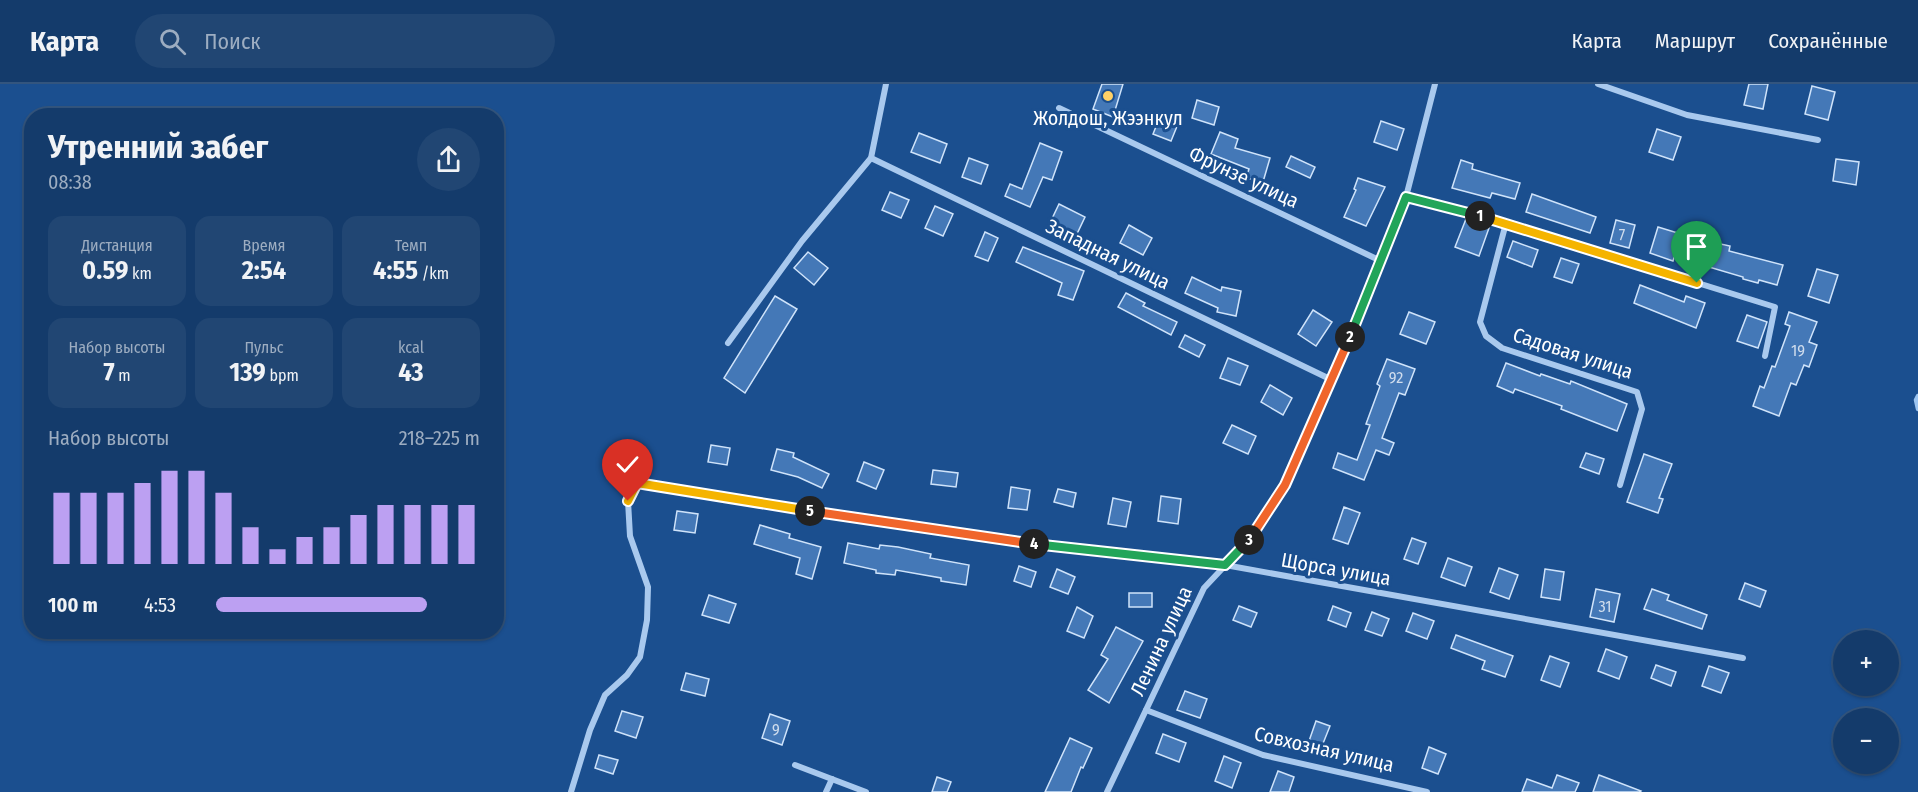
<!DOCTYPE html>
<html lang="ru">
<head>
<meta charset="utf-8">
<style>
	body { margin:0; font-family:"Fira Sans Condensed",sans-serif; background:#214673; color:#f1f3f6; height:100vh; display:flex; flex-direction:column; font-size:22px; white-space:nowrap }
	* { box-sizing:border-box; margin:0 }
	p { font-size:20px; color:#9dadc1 }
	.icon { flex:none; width:33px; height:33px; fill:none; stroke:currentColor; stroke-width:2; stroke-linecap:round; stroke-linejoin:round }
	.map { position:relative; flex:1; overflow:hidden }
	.details { position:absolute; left:24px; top:24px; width:480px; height:531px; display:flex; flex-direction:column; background:#143b6b; border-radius:24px; box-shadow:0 2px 4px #0004,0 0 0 2px #33557e }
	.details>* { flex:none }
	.tools { position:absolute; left:1833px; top:546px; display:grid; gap:12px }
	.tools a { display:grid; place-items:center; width:66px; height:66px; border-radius:50%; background:#143b6b; box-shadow:0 2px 4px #0004,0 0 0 2px #33557e; font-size:30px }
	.pin { position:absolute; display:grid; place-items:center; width:51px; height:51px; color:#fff; margin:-62px -26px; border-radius:50% 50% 50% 0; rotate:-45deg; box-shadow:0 0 6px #0007 }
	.pin .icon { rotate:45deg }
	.km { position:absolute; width:30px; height:30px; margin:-15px; border-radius:50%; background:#222; color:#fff; font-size:16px; line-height:30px; text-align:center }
	.round { display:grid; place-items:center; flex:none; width:63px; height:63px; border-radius:32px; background:#214673 }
	.headline { display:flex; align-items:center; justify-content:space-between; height:102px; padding:0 24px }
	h1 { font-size:33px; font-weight:700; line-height:45px }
	.metrics { display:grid; grid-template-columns:repeat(3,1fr); gap:9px; height:102px; padding:6px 24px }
	.metrics div { display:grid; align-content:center; border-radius:15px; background:#214673; text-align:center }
	.metrics b { font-size:26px; font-weight:700 }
	.metrics small { font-size:16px; font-weight:400 }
	.metrics p { font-size:16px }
	.chart { height:168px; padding:12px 24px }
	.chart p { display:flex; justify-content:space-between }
	.chart svg { width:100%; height:108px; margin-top:6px; stroke:#bca0f2; stroke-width:6 }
	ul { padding:0 24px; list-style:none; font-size:20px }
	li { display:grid; grid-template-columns:96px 72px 1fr; align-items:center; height:45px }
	li i { height:15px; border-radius:8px; background:#bca0f2 }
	header { display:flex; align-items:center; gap:36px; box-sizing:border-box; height:84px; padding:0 30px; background:#143b6b; border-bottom:2px solid #33557e }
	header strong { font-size:28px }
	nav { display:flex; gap:33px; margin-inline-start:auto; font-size:21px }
	.search { width:420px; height:54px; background:#214673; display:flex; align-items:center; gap:15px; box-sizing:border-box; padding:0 21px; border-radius:33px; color:#9dadc1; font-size:22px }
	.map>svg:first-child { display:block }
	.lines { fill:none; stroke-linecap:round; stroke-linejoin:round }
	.stream { stroke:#9cc4f0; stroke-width:4.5 }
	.building { fill:#4478b7; stroke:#cfe3fa; stroke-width:1.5 }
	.minor { stroke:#a9c9ee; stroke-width:6 }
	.split-1-casing { stroke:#fff; stroke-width:12 }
	.split-2-casing { stroke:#fff; stroke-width:12 }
	.split-3-casing { stroke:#fff; stroke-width:12 }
	.split-4-casing { stroke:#fff; stroke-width:12 }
	.split-5-casing { stroke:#fff; stroke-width:12 }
	.split-6-casing { stroke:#fff; stroke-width:12 }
	.split-1 { stroke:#f5b400; stroke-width:8 }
	.split-2 { stroke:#22a559; stroke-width:8 }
	.split-3 { stroke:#f0652b; stroke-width:8 }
	.split-4 { stroke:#22a559; stroke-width:8 }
	.split-5 { stroke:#f0652b; stroke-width:8 }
	.split-6 { stroke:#f5b400; stroke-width:8 }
	.poi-dot { fill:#ffd166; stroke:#1b4f8f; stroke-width:2 }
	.labels { text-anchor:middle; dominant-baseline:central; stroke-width:6; stroke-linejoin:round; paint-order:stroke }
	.number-label { font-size:16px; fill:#d0dded }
	.poi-label { font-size:20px; fill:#fff; stroke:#1b4f8f }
	.street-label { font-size:20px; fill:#fff; stroke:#1b4f8f }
</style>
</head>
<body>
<header>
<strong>Карта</strong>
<div class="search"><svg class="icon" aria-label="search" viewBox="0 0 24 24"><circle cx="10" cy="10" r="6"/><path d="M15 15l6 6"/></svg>Поиск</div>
<nav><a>Карта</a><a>Маршрут</a><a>Сохранённые</a></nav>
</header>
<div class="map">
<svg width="1918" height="708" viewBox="0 0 1918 708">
	<rect width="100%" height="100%" fill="#1b4f8f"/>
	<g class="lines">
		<path class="stream" d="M1918 312 1916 316 1918 325"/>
	</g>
	<g class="building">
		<path d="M1102 0H1123L1113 33 1093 25Z"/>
		<path d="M1749 0H1768L1763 25 1744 21Z"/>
		<path d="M1812 2 1835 8 1828 36 1805 30Z"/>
		<path d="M1197 16 1219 23 1214 41 1192 34Z"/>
		<path d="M1162 28 1180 35 1171 57 1153 50Z"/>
		<path d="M1381 37 1404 45 1397 66 1374 58Z"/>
		<path d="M1657 45 1681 53 1673 76 1649 68Z"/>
		<path d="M1220 48 1238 55 1235 64 1270 74 1263 98 1246 94 1249 85 1211 70Z"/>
		<path d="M919 49 947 60 940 79 911 68Z"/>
		<path d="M1040 59 1062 68 1052 96 1043 93 1030 123 1005 112 1010 100 1022 105Z"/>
		<path d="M1291 72 1315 83 1310 94 1286 83Z"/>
		<path d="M969 74 988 81 981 100 962 93Z"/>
		<path d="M1836 75 1859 78 1856 101 1833 97Z"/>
		<path d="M1461 76 1473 80 1472 85 1520 99 1515 115 1492 109 1490 114 1452 104Z"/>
		<path d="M1358 94 1385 103 1366 142 1344 133 1356 106 1354 105Z"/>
		<path d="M890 108 909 116 901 134 882 126Z"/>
		<path d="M1532 110 1596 133 1590 149 1526 128Z"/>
		<path d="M1059 120 1085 133 1075 154 1049 141Z"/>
		<path d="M935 122 953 130 943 152 925 144Z"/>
		<path d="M1466 135 1489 144 1479 172 1455 163Z"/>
		<path d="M1616 136 1635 141 1629 164 1610 159Z"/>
		<path d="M1129 141 1152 154 1143 171 1120 159Z"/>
		<path d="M1658 143 1681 150 1673 177 1650 169Z"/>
		<path d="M985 148 998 154 988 177 975 172Z"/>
		<path d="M1513 157 1538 166 1532 183 1507 173Z"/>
		<path d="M1716 159 1730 162 1729 167 1783 181 1777 201 1759 196 1758 199 1743 195V193L1709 183Z"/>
		<path d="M1023 163 1084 187 1073 216 1058 211 1062 199 1016 178Z"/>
		<path d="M808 168 828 184 814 201 794 184Z"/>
		<path d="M1561 174 1579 180 1572 199 1554 193Z"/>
		<path d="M1817 185 1838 191 1829 219 1808 212Z"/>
		<path d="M1192 193 1221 207 1222 203 1241 207 1236 232 1217 228 1218 224 1185 209Z"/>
		<path d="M1640 201 1684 218 1686 212 1705 219 1696 244 1634 219Z"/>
		<path d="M1126 209 1145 219 1143 222 1177 238 1171 251 1118 223Z"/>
		<path d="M775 212 797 225 745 309 724 294Z"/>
		<path d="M1313 226 1332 238 1316 262 1298 250Z"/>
		<path d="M1409 228 1435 238 1426 260 1400 250Z"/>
		<path d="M1789 228 1817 238 1809 258 1817 261 1809 283 1804 281 1796 301 1791 299 1779 332 1753 322 1760 302 1764 304 1772 282 1775 283 1790 242 1785 240Z"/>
		<path d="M1747 231 1767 238 1758 264 1737 257Z"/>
		<path d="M1185 251 1205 261 1199 273 1179 263Z"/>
		<path d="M1228 274 1248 282 1240 301 1220 294Z"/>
		<path d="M1387 275 1415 285 1405 311 1399 309 1382 354 1394 359 1389 371 1376 366 1364 396 1333 384 1338 369 1357 376 1370 341 1366 340 1380 302 1377 300Z"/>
		<path d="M1506 279 1540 292 1541 290 1570 300 1571 297 1627 320 1617 347 1561 325 1562 322 1515 305 1513 309 1497 302Z"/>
		<path d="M1270 301 1292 314 1283 331 1261 318Z"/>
		<path d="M1232 341 1256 352 1248 370 1223 359Z"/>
		<path d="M711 361 730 364 727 381 708 378Z"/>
		<path d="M777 365 794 369 793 373 829 390 822 404 798 393 771 386Z"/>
		<path d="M1586 369 1604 375 1599 390 1580 383Z"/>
		<path d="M1644 370 1672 380 1659 414 1663 415 1658 429 1627 418Z"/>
		<path d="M864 378 884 386 876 405 857 397Z"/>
		<path d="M933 386 958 389 956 403 931 400Z"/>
		<path d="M1011 403 1030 406 1027 426 1008 424Z"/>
		<path d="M1058 405 1076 409 1073 423 1054 418Z"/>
		<path d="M1161 412 1181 415 1178 440 1158 437Z"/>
		<path d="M1113 414 1131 418 1126 443 1108 440Z"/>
		<path d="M1344 423 1360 429 1348 460 1333 455Z"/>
		<path d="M677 427 698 430 695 449 674 446Z"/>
		<path d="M760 441 790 450 789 454 821 463 812 495 796 490 800 474 754 460Z"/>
		<path d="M1412 454 1426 459 1418 480 1404 475Z"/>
		<path d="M848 459 879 465 880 461 898 463 931 470 930 474 969 481 966 501 941 497V494L896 486 895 491 876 489V486L844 479Z"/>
		<path d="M1448 474 1472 483 1465 502 1441 493Z"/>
		<path d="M1019 482 1036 488 1031 503 1014 497Z"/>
		<path d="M1499 484 1518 491 1509 515 1490 508Z"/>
		<path d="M1057 485 1075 493 1068 510 1050 503Z"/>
		<path d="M1545 485 1564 488 1560 516 1541 513Z"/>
		<path d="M1745 499 1766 507 1760 523 1739 515Z"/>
		<path d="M1596 505 1620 510 1614 538 1590 533Z"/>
		<path d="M1652 505 1669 511 1667 516 1707 531 1702 545 1644 525Z"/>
		<rect x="1129" y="509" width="23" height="14"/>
		<path d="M709 511 736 520 729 539 702 531Z"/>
		<path d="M1239 522 1257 529 1251 543 1233 536Z"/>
		<path d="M1333 522 1351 529 1346 543 1328 536Z"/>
		<path d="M1077 523 1093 532 1084 554 1067 547Z"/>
		<path d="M1372 528 1389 535 1382 552 1365 546Z"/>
		<path d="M1413 529 1434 537 1427 555 1406 547Z"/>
		<path d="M1116 543 1143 557 1109 619 1088 606 1108 575 1101 571Z"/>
		<path d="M1456 551 1513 572 1505 593 1482 585 1485 577 1451 564Z"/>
		<path d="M1606 565 1627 573 1619 595 1598 587Z"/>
		<path d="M1550 572 1569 579 1560 603 1541 596Z"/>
		<path d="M1656 581 1676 588 1671 602 1651 594Z"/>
		<path d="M1709 582 1729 589 1721 609 1702 602Z"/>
		<path d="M686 589 709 595 705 612 681 606Z"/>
		<path d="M1185 607 1207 615 1200 634 1177 626Z"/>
		<path d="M622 627 643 633 636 654 615 647Z"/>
		<path d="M770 630 790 637 782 661 762 654Z"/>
		<path d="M1316 637 1330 642 1322 662 1309 657Z"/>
		<path d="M1163 650 1186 659 1179 678 1156 669Z"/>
		<path d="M1070 654 1092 664 1083 684 1081 683 1071 708H1045Z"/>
		<path d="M1429 663 1446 670 1438 690 1422 684Z"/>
		<path d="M599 671 618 676 613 690 595 684Z"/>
		<path d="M1224 672 1241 679 1232 704 1215 697Z"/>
		<path d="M1278 687 1294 693 1289 708H1270Z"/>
		<path d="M1557 691 1579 699 1575 708H1522L1527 695 1552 704Z"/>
		<path d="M1599 691 1641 707 1640 708H1593Z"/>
		<path d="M937 693 951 698 947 708H932Z"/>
	</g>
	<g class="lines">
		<g class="minor">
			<path d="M1598 0 1687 31 1818 56"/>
			<path d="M1059 24 1381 177"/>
			<path d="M871 74 1332 296"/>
			<path d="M1406 113 1459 125 1775 223 1765 272"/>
			<path d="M1506 139 1480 238 1486 252 1502 264 1637 308 1642 325 1620 401"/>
			<path d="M728 259 802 157 871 74 886 0"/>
			<path d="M1146 626 1263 671 1427 708"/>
			<path d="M795 681 866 708"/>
			<path d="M571 708 590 646 605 611 627 591 640 573 647 536 648 503 630 452 628 417 637 399 873 437 1088 467 1225 481 1743 574"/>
			<path d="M826 708 832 695"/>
			<path d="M1107 708 1204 504 1251 454 1285 401 1332 296 1406 113 1435 0"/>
		</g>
	</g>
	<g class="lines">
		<g class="split-1-casing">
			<path id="split-1" d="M1480 132 1697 199"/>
		</g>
		<g class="split-2-casing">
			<path id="split-2" d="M1350 253 1406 113 1480 132"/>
		</g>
		<g class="split-3-casing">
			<path id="split-3" d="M1249 456 1285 401 1350 253"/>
		</g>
		<g class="split-4-casing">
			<path id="split-4" d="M1034 460 1225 481 1249 456"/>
		</g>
		<g class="split-5-casing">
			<path id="split-5" d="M810 427 1034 460"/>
		</g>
		<g class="split-6-casing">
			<path id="split-6" d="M628 417 637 399 810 427"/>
		</g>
		<use href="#split-1" class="split-1"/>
		<use href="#split-2" class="split-2"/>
		<use href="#split-3" class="split-3"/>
		<use href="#split-4" class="split-4"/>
		<use href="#split-5" class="split-5"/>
		<use href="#split-6" class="split-6"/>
	</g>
	<circle class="poi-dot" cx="1108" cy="12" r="6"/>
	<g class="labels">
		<g class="number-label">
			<text x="1622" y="150">7</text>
			<text x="1798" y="266">19</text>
			<text x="1396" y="293">92</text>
			<text x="1605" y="522">31</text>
			<text x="776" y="645">9</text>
		</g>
		<g class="poi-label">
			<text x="1108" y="34">Жолдош, Жээнкул</text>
		</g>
		<g class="street-label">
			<text transform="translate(1244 93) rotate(25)">Фрунзе улица</text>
			<text transform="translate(1108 170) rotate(26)">Западная улица</text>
			<text transform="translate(1573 269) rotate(18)">Садовая улица</text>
			<text transform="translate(1336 485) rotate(10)">Щорса улица</text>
			<text transform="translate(1161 557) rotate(-65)">Ленина улица</text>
			<text transform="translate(1324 665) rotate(13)">Совхозная улица</text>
		</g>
	</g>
</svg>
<div class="tools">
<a>+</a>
<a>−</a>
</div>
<div class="pin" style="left:1697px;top:199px;background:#1e9e55"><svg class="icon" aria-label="arrive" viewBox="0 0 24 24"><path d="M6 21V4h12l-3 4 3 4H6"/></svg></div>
<div class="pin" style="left:628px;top:417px;background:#d93025"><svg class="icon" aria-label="check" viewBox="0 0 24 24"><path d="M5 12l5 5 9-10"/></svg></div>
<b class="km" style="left:1480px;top:132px">1</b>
<b class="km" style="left:1350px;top:253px">2</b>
<b class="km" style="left:1249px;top:456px">3</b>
<b class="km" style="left:1034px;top:460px">4</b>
<b class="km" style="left:810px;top:427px">5</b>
<section class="details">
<div class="headline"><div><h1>Утренний забег</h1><p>08:38</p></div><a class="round"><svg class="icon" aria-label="share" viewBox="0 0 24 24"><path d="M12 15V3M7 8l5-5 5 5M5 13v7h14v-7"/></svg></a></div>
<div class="metrics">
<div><p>Дистанция</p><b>0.59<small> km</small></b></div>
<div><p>Время</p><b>2:54</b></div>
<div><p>Темп</p><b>4:55<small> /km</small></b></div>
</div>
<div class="metrics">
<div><p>Набор высоты</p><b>7<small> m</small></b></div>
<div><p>Пульс</p><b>139<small> bpm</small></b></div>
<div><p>kcal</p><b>43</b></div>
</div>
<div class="chart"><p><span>Набор высоты</span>218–225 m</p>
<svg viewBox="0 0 160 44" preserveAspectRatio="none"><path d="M5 44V15M15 44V15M25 44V15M35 44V11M45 44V6M55 44V6M65 44V15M75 44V29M85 44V38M95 44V33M105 44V29M115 44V24M125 44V20M135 44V20M145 44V20M155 44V20"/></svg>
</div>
<ul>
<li><b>100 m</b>4:53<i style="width:80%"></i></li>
</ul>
</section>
</div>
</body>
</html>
